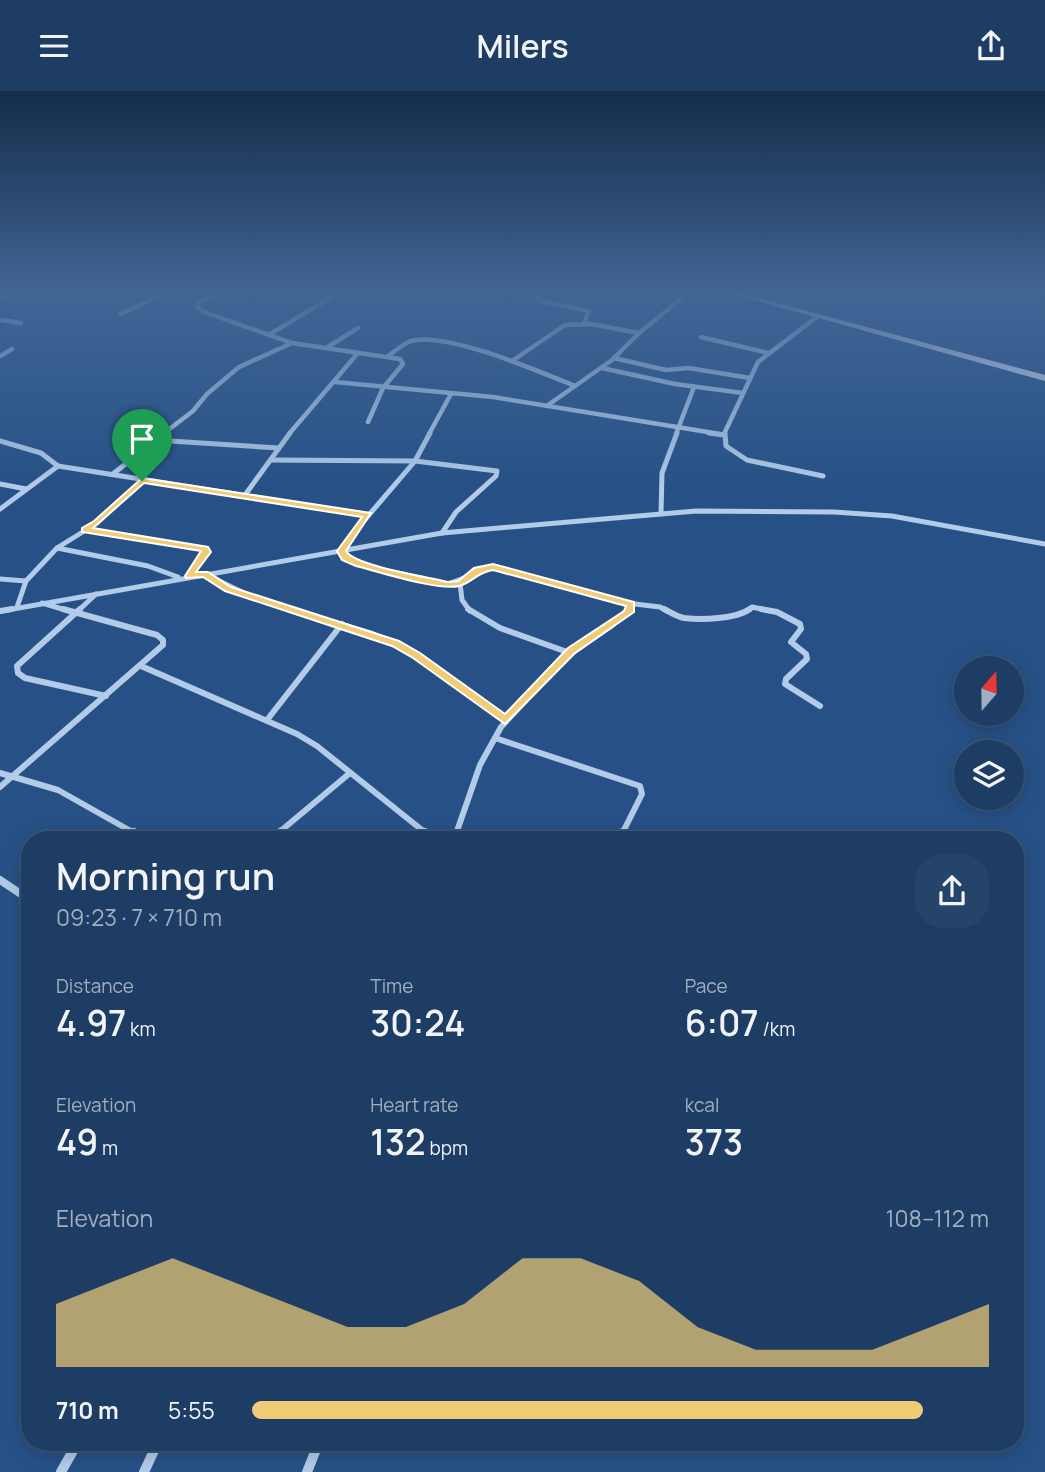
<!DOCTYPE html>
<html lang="en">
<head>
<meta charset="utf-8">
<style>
	body { margin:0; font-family:Manrope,sans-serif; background:#25446a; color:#f1f3f6; height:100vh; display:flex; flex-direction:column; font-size:26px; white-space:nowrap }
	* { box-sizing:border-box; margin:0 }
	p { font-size:23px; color:#a0aebf }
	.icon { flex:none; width:38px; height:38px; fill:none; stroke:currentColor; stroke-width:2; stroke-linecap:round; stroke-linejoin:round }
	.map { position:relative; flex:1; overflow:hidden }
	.sheet { position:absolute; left:21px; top:740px; width:1003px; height:620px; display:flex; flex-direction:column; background:#1d3d64; border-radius:28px; box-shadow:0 4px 18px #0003,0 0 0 2px #3b5678 }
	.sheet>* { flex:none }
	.needle { width:46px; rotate:20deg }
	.fabs { position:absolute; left:954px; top:565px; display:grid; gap:14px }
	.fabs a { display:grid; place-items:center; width:70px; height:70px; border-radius:50%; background:#1d3d64; box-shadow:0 4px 18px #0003,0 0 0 2px #3b5678; font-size:35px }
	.pin { position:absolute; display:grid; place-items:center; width:60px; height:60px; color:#fff; margin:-72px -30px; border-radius:50% 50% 50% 0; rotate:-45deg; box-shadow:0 0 7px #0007 }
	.pin .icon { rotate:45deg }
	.round { display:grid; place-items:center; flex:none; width:74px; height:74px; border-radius:28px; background:#25446a }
	.headline { display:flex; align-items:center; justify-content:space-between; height:119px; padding:0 35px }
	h1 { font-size:38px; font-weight:600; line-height:52px }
	.metrics { display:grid; grid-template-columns:repeat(3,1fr); gap:10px; height:119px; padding:7px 35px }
	.metrics div { display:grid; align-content:center }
	.metrics b { font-size:35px; font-weight:600 }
	.metrics small { font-size:19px; font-weight:400 }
	.metrics p { font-size:19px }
	.chart { height:196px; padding:14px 35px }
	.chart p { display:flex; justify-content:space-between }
	.chart svg { width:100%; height:126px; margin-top:7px; fill:#f1cc77; opacity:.7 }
	ul { padding:0 35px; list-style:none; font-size:23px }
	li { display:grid; grid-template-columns:112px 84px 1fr; align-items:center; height:52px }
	li i { height:18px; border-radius:9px; background:#f1cc77 }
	header { display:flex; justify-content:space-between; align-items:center; height:91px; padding:0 35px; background:#1d3d64; font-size:32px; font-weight:600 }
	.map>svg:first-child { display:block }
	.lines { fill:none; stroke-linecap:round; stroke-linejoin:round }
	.minor-far4 { stroke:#b1cbe8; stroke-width:4.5 }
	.minor-far3 { stroke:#b1cbe8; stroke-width:5 }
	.minor-far2 { stroke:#b1cbe8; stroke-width:6 }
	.minor-far1 { stroke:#b1cbe8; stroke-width:8 }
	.minor { stroke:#b1cbe8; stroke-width:10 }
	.secondary { fill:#dbe8f7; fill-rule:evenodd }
	.route { fill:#f1cc77; stroke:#fff; stroke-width:2; fill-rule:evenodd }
</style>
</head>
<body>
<header><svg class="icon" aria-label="menu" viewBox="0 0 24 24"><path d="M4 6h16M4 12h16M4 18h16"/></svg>Milers<svg class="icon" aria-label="share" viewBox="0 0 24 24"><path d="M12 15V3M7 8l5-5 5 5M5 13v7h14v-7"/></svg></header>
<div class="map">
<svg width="1045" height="1381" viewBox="0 0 1045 1381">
	<rect width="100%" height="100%" fill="#275186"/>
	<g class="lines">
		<g class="minor-far4">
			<path d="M0 203 5 204 0 207"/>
			<path d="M217 203 198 212V216L204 221 292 252 400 268 403 273 383 297 368 331"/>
			<path d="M541 203 537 207 540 210 589 220 584 232"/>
			<path d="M120 223 163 203"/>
			<path d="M0 229 21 232"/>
			<path d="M270 243 330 207 324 203"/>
			<path d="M701 246 768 262"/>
			<path d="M326 257 358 237"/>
			<path d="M0 265 12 258"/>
			<path d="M388 265C395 260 403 253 411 250 446 240 540 281 575 295"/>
			<path d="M614 267 666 279 689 277 750 287"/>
			<path d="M512 270 565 234 591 233 639 242"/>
			<path d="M602 277 675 293 743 302"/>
			<path d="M335 291 493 306 720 343"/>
			<path d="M548 314 612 269 639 242 681 208"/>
			<path d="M163 343 193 320 207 303 239 276 292 252"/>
			<path d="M289 343 357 263"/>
			<path d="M429 343 451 303"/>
			<path d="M676 343 694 296"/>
			<path d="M724 343 758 271 818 225"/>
		</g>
		<g class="minor-far3">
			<path d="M430 342 415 370 345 452 341 460 348 466 374 477 448 493 493 476 618 511 660 516 667 520"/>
			<path d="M709 342 724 344"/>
			<path d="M725 342 726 355 747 369 823 385"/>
			<path d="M155 349 279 357"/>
			<path d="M0 350 41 362 58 375 368 424"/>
			<path d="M271 369 415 370 497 380 496 385 456 421 442 442"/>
			<path d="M114 382 166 342"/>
			<path d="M0 393 26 398"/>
			<path d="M245 404 290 342"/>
			<path d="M0 418 58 375"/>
			<path d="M661 423 662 382 677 342"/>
			<path d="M86 439 204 458 206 461 189 485"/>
			<path d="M57 457 148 475 178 486"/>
			<path d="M205 483 250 505 294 520"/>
			<path d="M0 488 26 490"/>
			<path d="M460 492 462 509 470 520"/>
			<path d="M42 512 69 520"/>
			<path d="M17 516 26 490 57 457 97 432 142 390"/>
			<path d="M2 520 442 442 696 420 834 421 892 425 1045 453"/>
			<path d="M78 520 96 503"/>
			<path d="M628 520 631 513"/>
			<path d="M747 520 752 516 770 520"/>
		</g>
		<g class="minor-far2">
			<path d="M80 518 17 575 18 582 25 587 106 605"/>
			<path d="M288 518 372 543 410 560 505 629"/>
			<path d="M468 518 500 537 570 562"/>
			<path d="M664 518C670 521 677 526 684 527 702 529 736 528 750 518"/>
			<path d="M761 518 777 521 800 533 801 538 791 551 806 563 807 568 786 588 785 593 820 615"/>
			<path d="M0 520 12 518"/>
			<path d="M141 575 297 643 317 655 427 743"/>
			<path d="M267 629 342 533"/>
			<path d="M495 647 640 695 642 703 622 743"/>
			<path d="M0 682 58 699 136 743"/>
			<path d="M0 696 163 554V549L157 544 63 518"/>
			<path d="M277 743 350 682"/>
			<path d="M456 743 480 674 501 636 566 566 612 534 629 518"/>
		</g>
		<g class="minor-far1">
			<path d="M134 741 146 749"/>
			<path d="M425 741 435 749"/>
			<path d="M270 749 280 741"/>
			<path d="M454 749 457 741"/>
			<path d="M619 749 623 741"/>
			<path d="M0 789 30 809"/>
		</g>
		<g class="minor">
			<path d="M30 1237 27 1242 30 1260"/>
			<path d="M61 1381 78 1351"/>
			<path d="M144 1381 158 1351"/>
			<path d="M307 1381 319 1351"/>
		</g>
		<path class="secondary" d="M732 203H744L1045 284V290Z"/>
	</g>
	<linearGradient id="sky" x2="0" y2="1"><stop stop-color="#152d4a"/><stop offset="0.51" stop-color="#416595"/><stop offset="1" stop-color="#416595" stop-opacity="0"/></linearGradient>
	<rect width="1045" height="396" fill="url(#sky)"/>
	<path class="route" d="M142 387 371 422 346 460C355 475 428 486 448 491L458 490 474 477 493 473 634 511V521L575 562 505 633 413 567 392 555 225 500 203 486 186 487 185 485 201 460 82 441V437L94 430ZM144 392 362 426 337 460 342 469 356 475C380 481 438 500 459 495 472 492 477 481 493 479L626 515 624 520 568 557 505 623 420 562 399 550 231 496 208 481H196L211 461 208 456 93 437Z"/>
</svg>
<div class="fabs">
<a><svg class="needle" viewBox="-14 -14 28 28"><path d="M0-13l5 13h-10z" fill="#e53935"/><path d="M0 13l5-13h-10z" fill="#a0aebf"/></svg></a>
<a><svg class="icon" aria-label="layers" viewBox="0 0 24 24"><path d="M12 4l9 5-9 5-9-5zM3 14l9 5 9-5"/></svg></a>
</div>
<div class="pin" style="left:142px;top:390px;background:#1e9e55"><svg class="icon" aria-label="arrive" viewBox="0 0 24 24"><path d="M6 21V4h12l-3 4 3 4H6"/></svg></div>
<section class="sheet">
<div class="headline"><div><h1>Morning run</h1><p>09:23 · 7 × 710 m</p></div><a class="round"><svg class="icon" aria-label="share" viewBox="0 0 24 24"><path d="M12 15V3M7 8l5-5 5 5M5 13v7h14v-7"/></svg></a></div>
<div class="metrics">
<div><p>Distance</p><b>4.97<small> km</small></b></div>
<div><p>Time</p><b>30:24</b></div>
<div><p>Pace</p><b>6:07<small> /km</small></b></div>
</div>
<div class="metrics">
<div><p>Elevation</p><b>49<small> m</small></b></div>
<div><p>Heart rate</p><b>132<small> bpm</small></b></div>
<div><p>kcal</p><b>373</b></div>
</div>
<div class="chart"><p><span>Elevation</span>108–112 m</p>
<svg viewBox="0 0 160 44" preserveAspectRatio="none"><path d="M0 44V22L10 14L20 6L30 14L40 22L50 30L60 30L70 22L80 6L90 6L100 14L110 30L120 38L130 38L140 38L150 30L160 22V44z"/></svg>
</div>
<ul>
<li><b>710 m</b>5:55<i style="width:91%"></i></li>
</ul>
</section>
</div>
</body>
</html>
